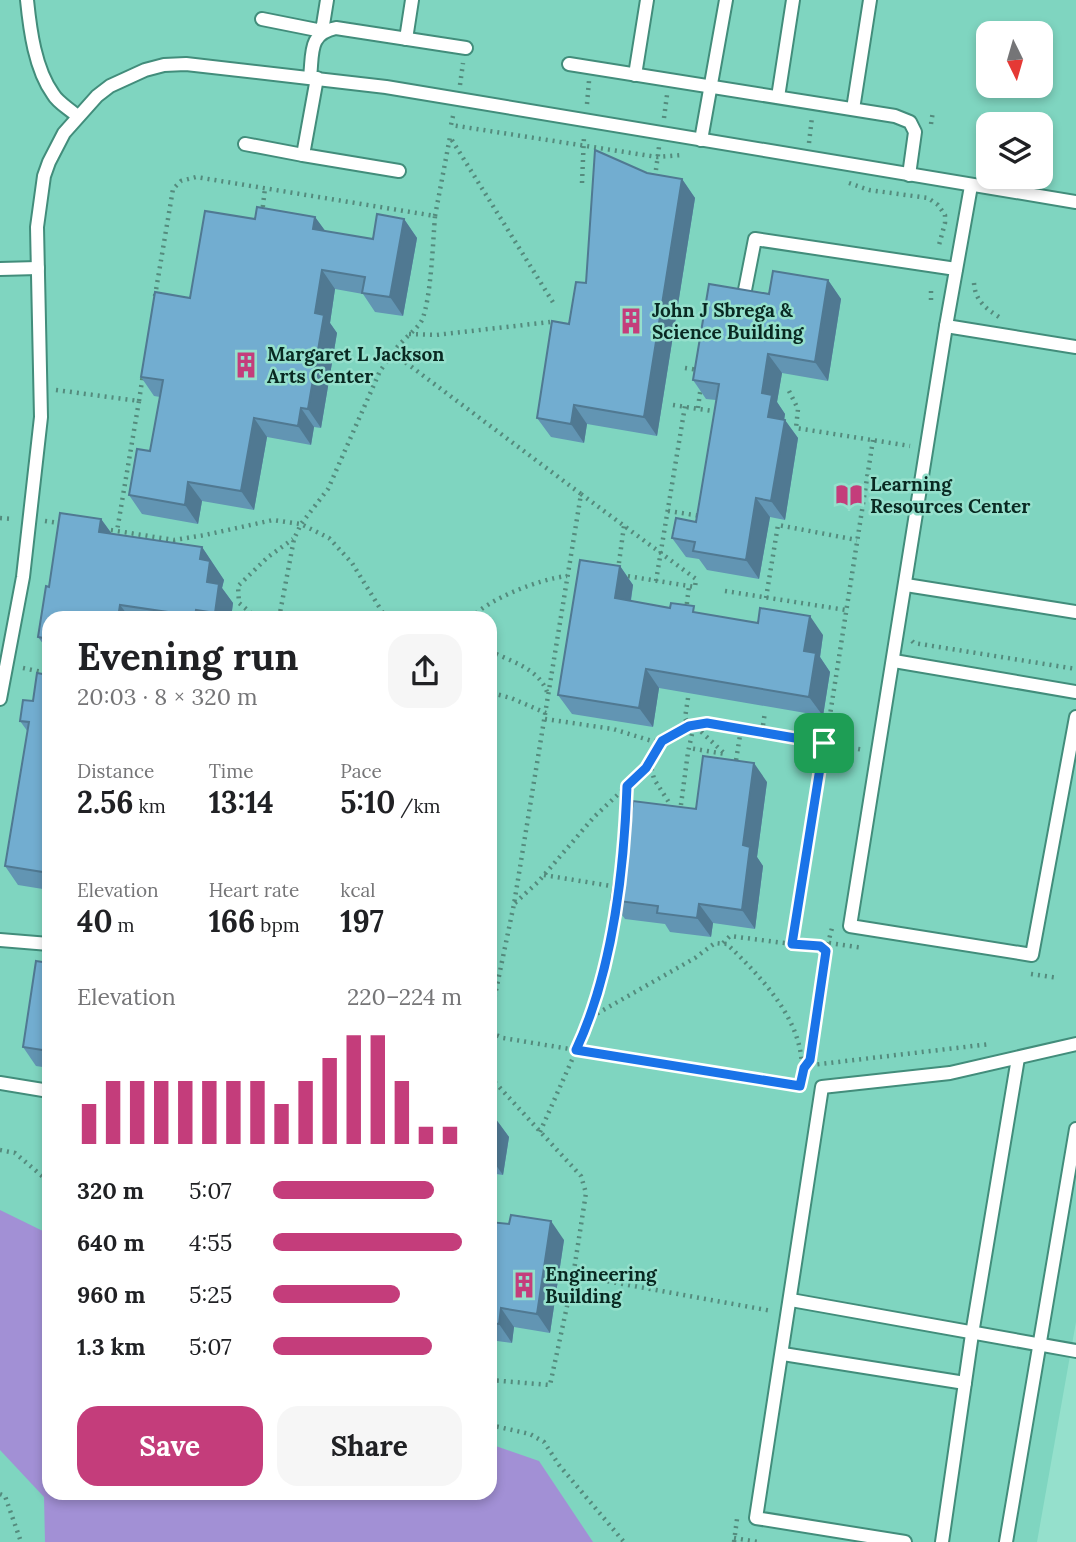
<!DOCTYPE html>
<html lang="en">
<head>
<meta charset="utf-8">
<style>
	body { margin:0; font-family:Lora,serif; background:#f6f6f6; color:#202124; height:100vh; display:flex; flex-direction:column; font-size:26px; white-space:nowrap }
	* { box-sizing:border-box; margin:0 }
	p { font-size:23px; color:#757577 }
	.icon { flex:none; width:38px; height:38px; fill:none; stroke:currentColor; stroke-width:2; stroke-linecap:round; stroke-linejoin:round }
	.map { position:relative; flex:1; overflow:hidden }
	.details { position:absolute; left:42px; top:611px; width:455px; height:889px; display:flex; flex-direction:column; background:#fff; border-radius:21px; box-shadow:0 4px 10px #0003 }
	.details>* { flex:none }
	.needle { width:46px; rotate:175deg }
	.controls { position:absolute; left:976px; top:21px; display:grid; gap:14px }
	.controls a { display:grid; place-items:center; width:77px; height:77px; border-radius:14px; background:#fff; box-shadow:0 4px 10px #0003; font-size:35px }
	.pin { position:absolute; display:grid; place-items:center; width:60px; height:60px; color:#fff; margin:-30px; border-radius:14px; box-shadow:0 4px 10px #0006 }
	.round { display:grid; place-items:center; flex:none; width:74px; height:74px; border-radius:21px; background:#f6f6f6 }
	.summary { display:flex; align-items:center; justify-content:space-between; height:119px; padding:0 35px }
	h1 { font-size:38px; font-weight:700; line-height:52px }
	.stats { display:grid; grid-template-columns:repeat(3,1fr); gap:10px; height:119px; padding:7px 35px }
	.stats div { display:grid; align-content:center }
	.stats b { font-size:30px; font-weight:700 }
	.stats small { font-size:19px; font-weight:400 }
	.stats p { font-size:19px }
	.chart { height:196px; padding:14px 35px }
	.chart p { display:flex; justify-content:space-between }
	.chart svg { width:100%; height:126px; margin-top:7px; stroke:#c43d7b; stroke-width:6 }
	.action { display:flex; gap:14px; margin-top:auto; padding:14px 35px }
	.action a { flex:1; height:80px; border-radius:21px; background:#c43d7b; color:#fff; font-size:28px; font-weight:700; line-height:80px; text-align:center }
	.action a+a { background:#f6f6f6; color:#202124 }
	ul { padding:0 35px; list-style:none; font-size:23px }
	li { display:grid; grid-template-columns:112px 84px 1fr; align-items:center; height:52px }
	li i { height:18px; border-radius:9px; background:#c43d7b }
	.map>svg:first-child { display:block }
	.built { fill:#7fd5c0; fill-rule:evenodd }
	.water { fill:#a290d5 }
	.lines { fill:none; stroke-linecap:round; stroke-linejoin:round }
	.service-casing { stroke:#428d7b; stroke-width:16 }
	.path { stroke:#548b7d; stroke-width:4.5; stroke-dasharray:2 5; stroke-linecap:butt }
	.service { stroke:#fff; stroke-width:12 }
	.wall { fill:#6295b3 }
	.shaded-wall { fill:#507992 }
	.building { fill:#72add0; stroke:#507992; stroke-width:2 }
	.route-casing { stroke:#fff; stroke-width:14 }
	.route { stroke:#1a73e8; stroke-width:9 }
	.labels { text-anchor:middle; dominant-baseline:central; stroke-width:5; stroke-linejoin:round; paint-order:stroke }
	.poi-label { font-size:19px; font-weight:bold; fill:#092922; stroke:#95e0cc; text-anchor:start }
</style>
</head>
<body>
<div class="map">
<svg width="1076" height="1542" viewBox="0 0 1076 1542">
	<rect width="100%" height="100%" fill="#95e0cc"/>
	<path class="built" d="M0 0H1076V1322L1037 1542H0ZM989 33H1041V86H989ZM989 124H1041V177H989ZM49 618H490V1493H49Z"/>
	<path class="water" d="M0 1210 49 1234V1493H490V1444L539 1461 593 1542H45L44 1497 0 1450Z"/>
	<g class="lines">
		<g class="service-casing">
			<g id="service">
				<path d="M27 0C30 30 35 69 53 94 58 103 70 109 77 116"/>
				<path d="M262 19 322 31 327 0"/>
				<path d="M406 39 412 0"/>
				<path d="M569 64 895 116 910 122 915 132 909 175"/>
				<path d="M635 75 647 0"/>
				<path d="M310 77C313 53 308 34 336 28L466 48"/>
				<path d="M317 78 303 155 399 171"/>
				<path d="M778 97 793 0"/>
				<path d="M853 109 870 0"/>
				<path d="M701 140 726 0"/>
				<path d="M245 144 303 155"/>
				<path d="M971 186 946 326 850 926 1032 955 1076 717"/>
				<path d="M0 269 38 268"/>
				<path d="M745 290 755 239 956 269"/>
				<path d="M946 326 1076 347"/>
				<path d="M906 585 1076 612"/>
				<path d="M894 661 1076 692"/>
				<path d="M0 699 23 577 41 417 37 227 44 176 49 162 64 133 97 96 110 86 145 70 164 65 186 64 386 87 1076 202"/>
				<path d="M0 940 49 944"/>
				<path d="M0 1083 49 1091"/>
				<path d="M791 1300 1076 1351"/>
				<path d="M783 1354 965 1383"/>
				<path d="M905 1542 756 1518 822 1087 950 1073 1076 1044"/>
				<path d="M942 1542 972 1334 1018 1058"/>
				<path d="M1006 1542 1076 1129"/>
			</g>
		</g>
		<g class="path">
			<path d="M460 85 463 63"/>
			<path d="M587 104 589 81"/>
			<path d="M453 116 451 125 657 157 682 155"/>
			<path d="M664 118 667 95"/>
			<path d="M931 124 933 111"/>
			<path d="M809 143 812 117"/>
			<path d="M655 177 659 147"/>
			<path d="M582 183 584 136"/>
			<path d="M849 183 869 190 928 198 938 205 945 215V223L939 245"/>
			<path d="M262 214 265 188"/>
			<path d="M435 216 450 137 554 304"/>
			<path d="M974 283C975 300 985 308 999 317"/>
			<path d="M931 291V301"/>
			<path d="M155 296 173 189 181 181 196 177 435 216C433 241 431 299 422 320 418 329 401 340 393 353"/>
			<path d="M409 334 436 335 550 322"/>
			<path d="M685 368 698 370"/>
			<path d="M56 390 139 401 117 531"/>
			<path d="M789 391 798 409 796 428 910 446"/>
			<path d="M139 401 143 374"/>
			<path d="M673 405 719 412"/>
			<path d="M698 408 701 385"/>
			<path d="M581 494 696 579 695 587 621 575"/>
			<path d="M668 511 701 516"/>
			<path d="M0 518 13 519"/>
			<path d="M45 521 65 524"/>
			<path d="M104 529 174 540 205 535 273 520 301 524 329 538 352 563 386 618"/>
			<path d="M618 570 624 526"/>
			<path d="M656 581 685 406"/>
			<path d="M725 591 846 610"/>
			<path d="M766 598 778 525 857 540"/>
			<path d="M686 611 689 586"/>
			<path d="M257 618 239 603 238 586 268 557 293 539"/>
			<path d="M279 618 294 539 301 524 328 489 380 371 393 353 581 494 514 904 494 1000V1034L503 1038 807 1088"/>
			<path d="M471 618C490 598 540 579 567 576"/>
			<path d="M912 641 914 643 1076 669"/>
			<path d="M490 651C512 662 541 669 548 695"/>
			<path d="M23 668 47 673 46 679"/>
			<path d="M492 693 511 698 546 713"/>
			<path d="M688 698 685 718 689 726"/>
			<path d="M545 719 613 729 652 741H662L689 726 707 723 864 750"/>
			<path d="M762 732 765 712"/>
			<path d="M650 762 654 779 670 804 671 811"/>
			<path d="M735 767 741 729"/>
			<path d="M680 812 688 752 694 725 725 754 689 748"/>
			<path d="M544 875 617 887"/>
			<path d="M618 886 626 826 627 786"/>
			<path d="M515 903 538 882 594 817 646 768 662 741"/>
			<path d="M723 943 730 936 792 944 817 798 873 440"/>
			<path d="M829 943 863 948"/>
			<path d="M792 944 820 946 826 951 810 1060 804 1068"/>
			<path d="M826 951 832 928"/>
			<path d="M1031 974 1058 978"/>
			<path d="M592 1016 601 986 616 901"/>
			<path d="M490 1052 494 1034"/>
			<path d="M804 1068 812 1065 990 1044"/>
			<path d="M490 1077 581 1176 586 1193 572 1283 550 1385 490 1380"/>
			<path d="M540 1132 591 1017 695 958 715 943 727 944C765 981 812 1029 800 1086"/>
			<path d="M0 1150 15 1153 49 1182"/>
			<path d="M573 1275 772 1311"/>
			<path d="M490 1425 530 1434 544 1442 559 1465 624 1542"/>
			<path d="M0 1494 5 1496 21 1542"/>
			<path d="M734 1538 758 1542"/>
			<path d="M734 1542 737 1519"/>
		</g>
		<use href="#service" class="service"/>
	</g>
	<g class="wall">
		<path d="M647 173 682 179 695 198 657 436 587 424 584 443 551 437 537 418 569 324 586 283Z"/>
		<path d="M315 217 325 231 373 239 404 219 417 238 403 316 375 312 363 294 335 289 330 323 337 333 321 428 314 427 311 445 267 437 254 510 202 501 198 524 142 514 129 495 150 451 160 397 154 396 141 377 190 298 255 219Z"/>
		<path d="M828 280 841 299 828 381 782 373 777 402 785 414 784 419 798 438 785 520 770 517 759 579 707 570 699 559 686 557 672 538 696 522 716 400 706 399 693 380 769 294Z"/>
		<path d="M60 513 101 519 111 533 202 547 224 580 222 588 233 603 231 618H49V652L38 637 46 586 49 587Z"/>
		<path d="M620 566 633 585 631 601 823 635 820 657 830 672 823 716 659 688 653 727 572 714 558 695Z"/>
		<path d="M49 675V890L18 885 5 866 28 732 20 721Z"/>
		<path d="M767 782 757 857 763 866 755 929 713 923 711 937 670 932 665 924 625 919 611 900 622 882 696 809Z"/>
		<path d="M49 963V1068L36 1066 23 1047Z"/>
		<path d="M490 1117 495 1118 509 1137 503 1175 496 1174 490 1213Z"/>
		<path d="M490 1222 564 1240 550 1333 514 1327 512 1343 490 1340Z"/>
	</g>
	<g class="shaded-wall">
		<path d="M682 179 695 198 657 436 644 417Z"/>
		<path d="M315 217 329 236 313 229Z"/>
		<path d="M404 219 417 238 403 316 390 297Z"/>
		<path d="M322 270 335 289 330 323 337 333 321 428 308 409 315 313Z"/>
		<path d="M828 280 841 299 828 381 815 362Z"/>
		<path d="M768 354 782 373 777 402 785 414 782 436 768 417 762 393Z"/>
		<path d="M574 405 587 424 584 443 571 424Z"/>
		<path d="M301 408 314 427 311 445 298 426Z"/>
		<path d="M254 418 267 437 254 510 241 491Z"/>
		<path d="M785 420 798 438 785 520 771 501Z"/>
		<path d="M188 482 202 501 198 524 185 505Z"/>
		<path d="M756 498 770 517 759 579 746 560Z"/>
		<path d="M101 519 115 538 99 532Z"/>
		<path d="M202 547 224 580 222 588 233 603 231 618H218L215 613 200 559Z"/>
		<path d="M620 566 633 585 628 617 615 598Z"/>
		<path d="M120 605 130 618H118Z"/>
		<path d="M196 610 201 618H197L195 616Z"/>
		<path d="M810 616 823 635 820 657 830 672 823 716 809 697 804 651Z"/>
		<path d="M646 669 659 688 653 727 639 708Z"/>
		<path d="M754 763 767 782 757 857 763 866 755 929 742 910 743 845Z"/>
		<path d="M699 904 713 923 711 937 697 918Z"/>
		<path d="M495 1118 509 1137 503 1175 490 1157Z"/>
		<path d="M490 1166 496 1174 490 1213Z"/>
		<path d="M551 1221 564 1240 550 1333 537 1314Z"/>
		<path d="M501 1308 514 1327 512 1343 499 1324Z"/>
	</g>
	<g class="building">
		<path d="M595 150 647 173 682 179 644 417 574 405 571 424 537 418 552 321 569 324 576 282 586 283Z"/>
		<path d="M257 207 315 217 313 229 373 239 377 214 404 219 390 297 362 293 365 277 322 270 315 313 324 315 308 409 301 408 298 426 254 418 241 491 188 482 185 505 129 495 137 449 150 451 163 380 141 377 155 292 190 298 205 211 255 219Z"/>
		<path d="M773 271 828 280 815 362 768 354 762 393 772 395 768 417 785 420 771 501 756 498 746 560 693 551 695 542 672 538 676 518 696 522 719 384 693 380 709 284 769 294Z"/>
		<path d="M60 513 101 519 99 532 202 547 200 559 210 561 207 582 219 584 215 613 196 610 195 616 120 605 118 618H49V639L38 637 46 586 49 587Z"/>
		<path d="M580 560 620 566 615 598 670 608 671 603 694 606 693 612 758 623 760 608 810 616 804 651 816 653 809 697 646 669 639 708 558 695Z"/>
		<path d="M37 673 49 675V873L5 866 29 722 20 721 23 700 33 701Z"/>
		<path d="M703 756 754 763 743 845 750 847 742 910 699 904 697 918 657 913 658 906 611 900 614 881 622 882 633 801 696 809Z"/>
		<path d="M36 961 49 963V1051L23 1047Z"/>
		<path d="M490 1117 495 1118 490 1154Z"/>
		<path d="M511 1215 551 1221 537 1314 501 1308 499 1324 490 1323V1222L509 1224Z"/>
	</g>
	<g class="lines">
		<g class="route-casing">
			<path id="route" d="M707 723 824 743 792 944 820 946 826 951 810 1060 804 1068 800 1086 576 1050C613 971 624 873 627 786L646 768 662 741 689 726Z"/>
		</g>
		<use href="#route" class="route"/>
	</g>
	<defs>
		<g id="building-bare" transform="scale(2.1)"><path d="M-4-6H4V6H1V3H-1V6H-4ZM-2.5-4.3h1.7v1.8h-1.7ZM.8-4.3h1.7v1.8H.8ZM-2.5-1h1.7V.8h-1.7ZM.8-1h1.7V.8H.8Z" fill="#c43d7b" stroke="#95e0cc" stroke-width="2.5" paint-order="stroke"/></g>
		<g id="library-bare" transform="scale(2.1)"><path d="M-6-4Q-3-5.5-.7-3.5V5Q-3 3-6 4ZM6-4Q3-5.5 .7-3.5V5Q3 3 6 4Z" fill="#c43d7b" stroke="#95e0cc" stroke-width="2.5" paint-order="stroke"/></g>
	</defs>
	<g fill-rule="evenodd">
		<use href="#building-bare" x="631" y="321"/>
		<use href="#building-bare" x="246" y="365"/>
		<use href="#library-bare" x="849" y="495"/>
		<use href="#building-bare" x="524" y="1285"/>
	</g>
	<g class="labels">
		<g class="poi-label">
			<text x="652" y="310">John J Sbrega &amp;<tspan x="652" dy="22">Science Building</tspan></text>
			<text x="267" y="354">Margaret L Jackson<tspan x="267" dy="22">Arts Center</tspan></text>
			<text x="870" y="484">Learning<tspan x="870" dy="22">Resources Center</tspan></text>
			<text x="545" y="1274">Engineering<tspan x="545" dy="22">Building</tspan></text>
		</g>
	</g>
</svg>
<div class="controls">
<a><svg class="needle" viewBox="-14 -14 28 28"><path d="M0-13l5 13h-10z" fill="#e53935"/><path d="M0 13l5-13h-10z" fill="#757577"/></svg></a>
<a><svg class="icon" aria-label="layers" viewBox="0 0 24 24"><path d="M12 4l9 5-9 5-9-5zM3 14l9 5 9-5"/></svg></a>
</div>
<div class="pin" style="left:824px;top:743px;background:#1e9e55"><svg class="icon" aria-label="arrive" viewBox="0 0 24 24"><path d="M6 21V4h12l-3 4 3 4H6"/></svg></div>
<section class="details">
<div class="summary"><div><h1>Evening run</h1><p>20:03 · 8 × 320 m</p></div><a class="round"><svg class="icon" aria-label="share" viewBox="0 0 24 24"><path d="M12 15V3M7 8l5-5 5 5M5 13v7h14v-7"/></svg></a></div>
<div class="stats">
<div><p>Distance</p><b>2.56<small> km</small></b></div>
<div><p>Time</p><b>13:14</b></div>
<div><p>Pace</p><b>5:10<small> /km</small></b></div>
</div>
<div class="stats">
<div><p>Elevation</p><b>40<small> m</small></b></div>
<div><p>Heart rate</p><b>166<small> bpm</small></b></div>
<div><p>kcal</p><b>197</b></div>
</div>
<div class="chart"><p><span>Elevation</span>220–224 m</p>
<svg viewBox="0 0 160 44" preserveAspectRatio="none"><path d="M5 44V30M15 44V22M25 44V22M35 44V22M45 44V22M55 44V22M65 44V22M75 44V22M85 44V30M95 44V22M105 44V14M115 44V6M125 44V6M135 44V22M145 44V38M155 44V38"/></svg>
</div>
<ul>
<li><b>320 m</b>5:07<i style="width:85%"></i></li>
<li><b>640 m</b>4:55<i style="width:100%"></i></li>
<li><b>960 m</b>5:25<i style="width:67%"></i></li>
<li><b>1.3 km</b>5:07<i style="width:84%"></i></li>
</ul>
<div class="action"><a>Save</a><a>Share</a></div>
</section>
</div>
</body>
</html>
